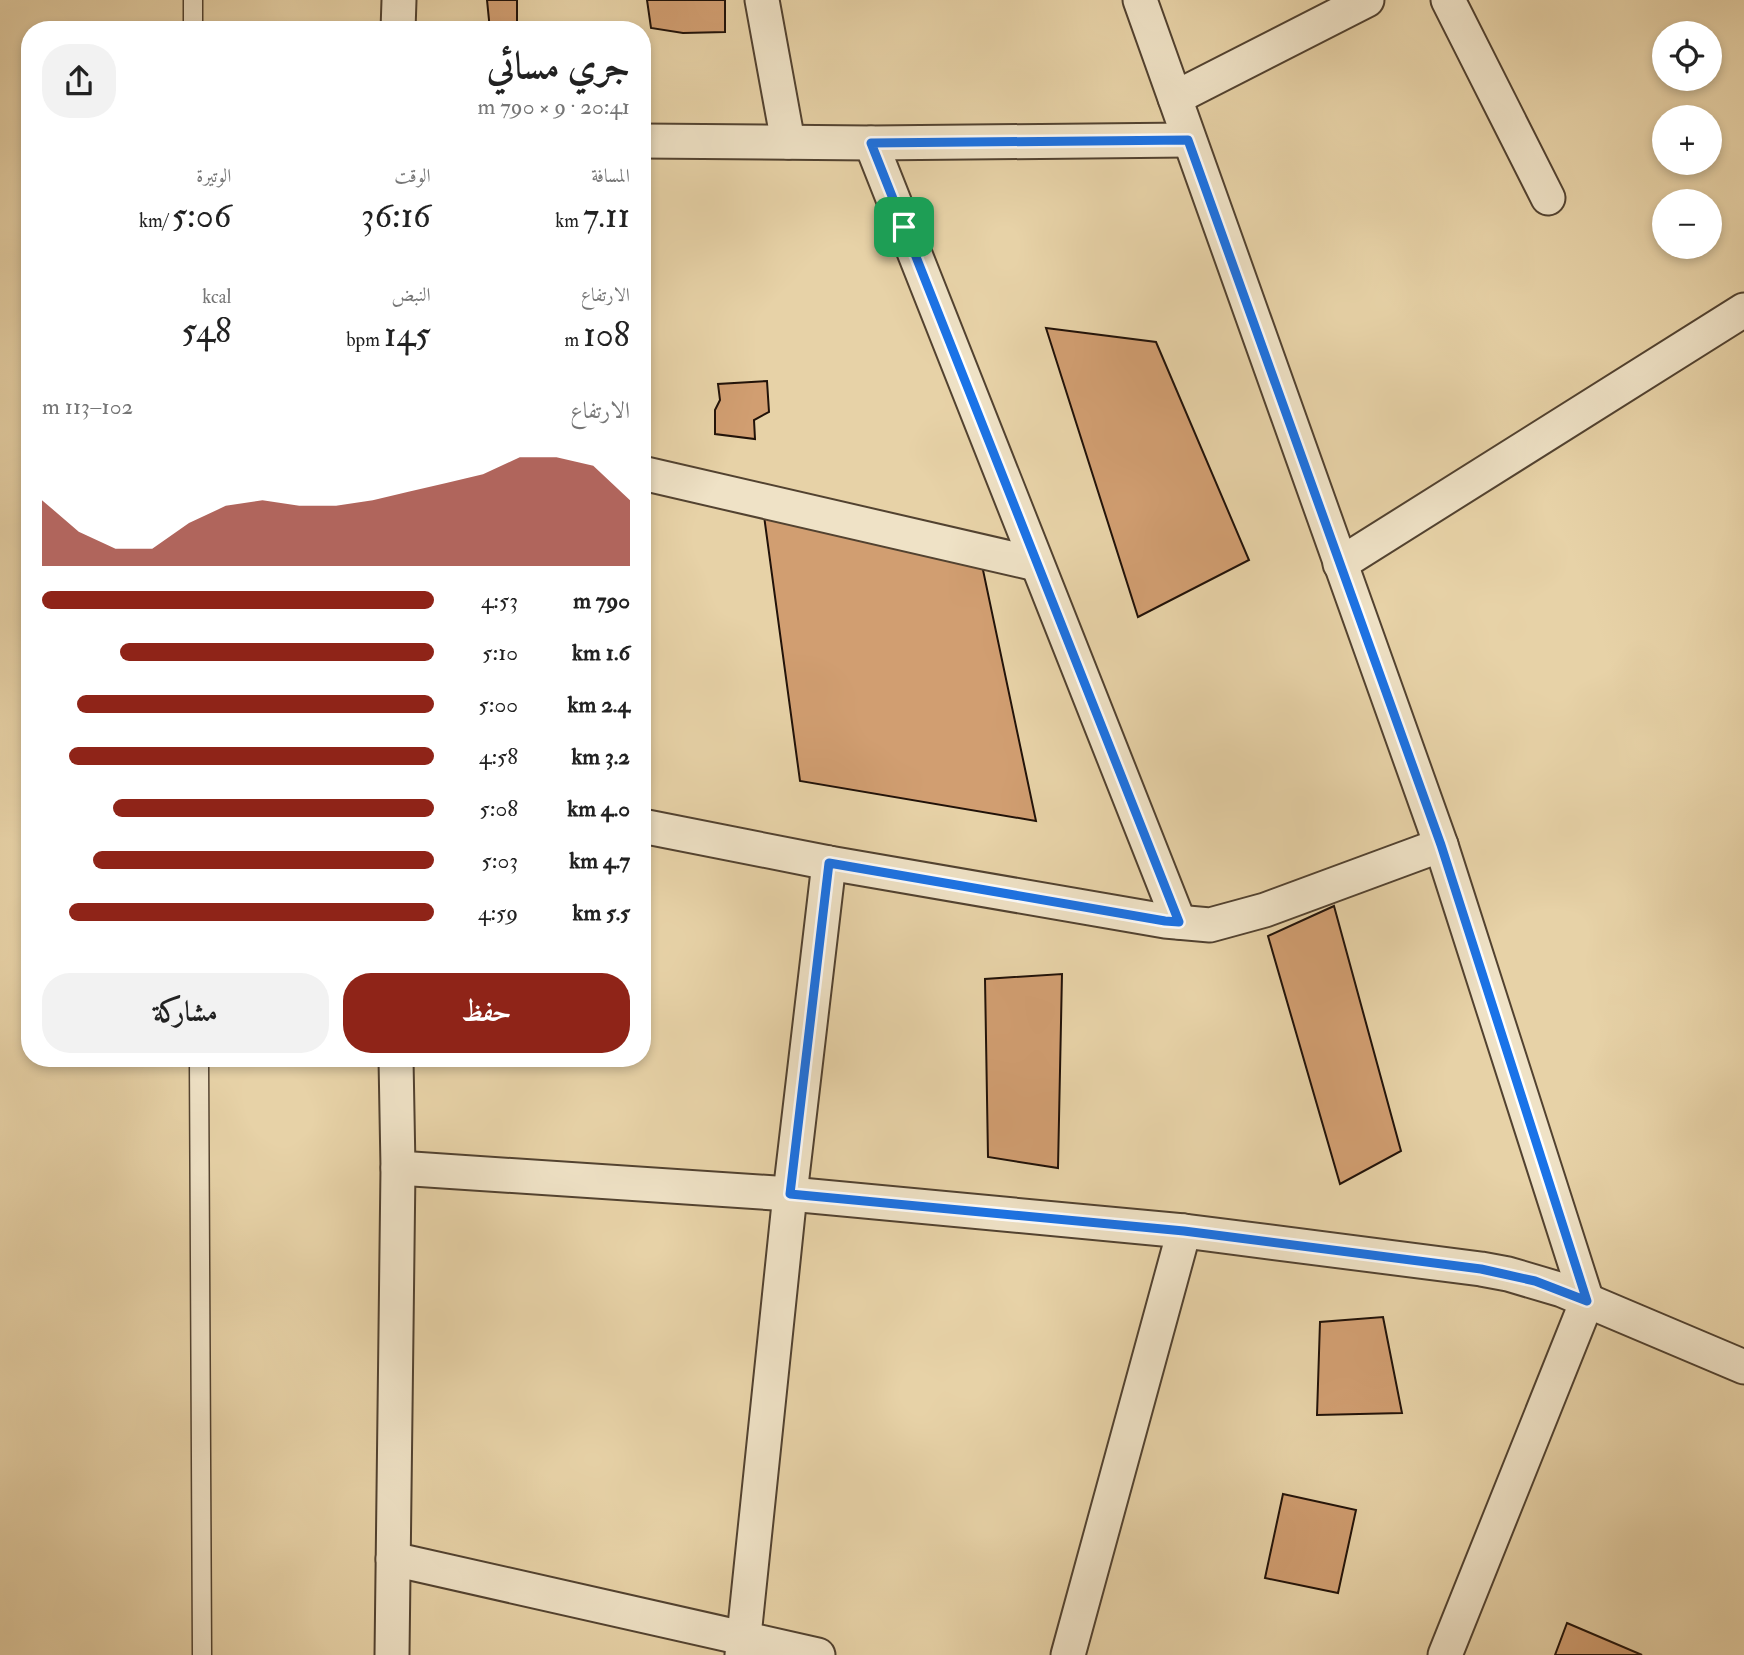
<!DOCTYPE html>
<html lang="ar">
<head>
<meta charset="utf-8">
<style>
	body { margin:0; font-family:"IM FELL Double Pica",Amiri,serif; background:#f2f2f2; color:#222; direction:rtl; height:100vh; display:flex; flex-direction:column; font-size:26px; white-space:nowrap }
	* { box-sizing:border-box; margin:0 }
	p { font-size:23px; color:#767676 }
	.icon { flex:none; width:38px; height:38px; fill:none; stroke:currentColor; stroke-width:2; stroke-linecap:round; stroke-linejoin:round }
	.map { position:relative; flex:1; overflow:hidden; direction:ltr }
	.side { position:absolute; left:21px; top:21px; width:630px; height:1046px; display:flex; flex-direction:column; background:#fff; border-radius:28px; box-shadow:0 4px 10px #0003; direction:rtl }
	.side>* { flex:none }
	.fabs { position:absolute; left:1652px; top:21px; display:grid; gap:14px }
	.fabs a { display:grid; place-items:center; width:70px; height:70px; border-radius:50%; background:#fff; box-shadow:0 4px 10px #0003; font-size:35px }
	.pin { position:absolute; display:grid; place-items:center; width:60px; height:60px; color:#fff; margin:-30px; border-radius:14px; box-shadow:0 4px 10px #0006 }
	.round { display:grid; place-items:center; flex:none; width:74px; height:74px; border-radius:28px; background:#f2f2f2 }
	.overview { display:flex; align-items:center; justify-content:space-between; height:119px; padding:0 21px }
	h1 { font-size:38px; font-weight:600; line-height:52px }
	.metrics { display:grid; grid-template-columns:repeat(3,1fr); gap:10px; height:119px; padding:7px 21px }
	.metrics div { display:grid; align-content:center }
	.metrics b { font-size:35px; font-weight:600 }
	.metrics small { font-size:19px; font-weight:400 }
	.metrics p { font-size:19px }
	.chart { height:196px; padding:14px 21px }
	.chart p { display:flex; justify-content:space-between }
	.chart svg { width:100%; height:126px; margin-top:7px; fill:#8f2418; opacity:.7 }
	.action { display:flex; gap:14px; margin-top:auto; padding:14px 21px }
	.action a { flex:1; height:80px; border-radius:28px; background:#8f2418; color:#fff; font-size:28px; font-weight:600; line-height:80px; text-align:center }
	.action a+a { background:#f2f2f2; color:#222 }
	ul { padding:0 21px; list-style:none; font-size:23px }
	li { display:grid; grid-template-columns:112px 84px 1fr; align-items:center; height:52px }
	li i { height:18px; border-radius:9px; background:#8f2418 }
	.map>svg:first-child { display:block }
	.building { fill:#d19e71; stroke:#211209; stroke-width:2 }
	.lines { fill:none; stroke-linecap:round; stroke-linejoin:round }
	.service-casing { stroke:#524230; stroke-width:21 }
	.minor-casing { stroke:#524230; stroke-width:37 }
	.service { stroke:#efe2c6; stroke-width:18 }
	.minor { stroke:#efe2c6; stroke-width:33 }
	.route-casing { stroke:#fff; stroke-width:14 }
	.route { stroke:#1a73e8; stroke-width:9 }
</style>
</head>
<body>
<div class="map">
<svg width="1744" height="1655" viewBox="0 0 1744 1655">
	<rect width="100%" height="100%" fill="#e7d2a7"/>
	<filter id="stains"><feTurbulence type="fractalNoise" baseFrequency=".00286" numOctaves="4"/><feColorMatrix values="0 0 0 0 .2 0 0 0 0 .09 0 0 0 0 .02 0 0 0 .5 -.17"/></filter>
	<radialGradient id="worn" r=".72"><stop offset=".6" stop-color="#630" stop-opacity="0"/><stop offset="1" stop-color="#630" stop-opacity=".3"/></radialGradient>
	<g class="building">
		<path d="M487 0H517V28L547 30H490Z"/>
		<path d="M647 0H725V32L683 33 651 28Z"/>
		<path d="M1046 328 1156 342 1249 560 1138 617Z"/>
		<path d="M767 381 769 412 754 420 755 439 715 434V410L720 400 718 384Z"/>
		<path d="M762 501 979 551 1036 821 800 781Z"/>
		<path d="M1334 906 1401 1151 1340 1184 1268 936Z"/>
		<path d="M1062 974 1058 1168 988 1157 985 979Z"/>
		<path d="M1383 1317 1402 1413 1317 1415 1320 1322Z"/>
		<path d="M1283 1494 1356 1510 1338 1593 1265 1578Z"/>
		<path d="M1567 1623 1642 1655H1555Z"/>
	</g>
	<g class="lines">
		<g class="service-casing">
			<g id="service">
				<path d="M193 0V30"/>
				<path d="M199 1059 202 1655"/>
			</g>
		</g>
		<g class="minor-casing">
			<g id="minor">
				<path d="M762 0 788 142"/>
				<path d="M1140 0 1441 845 1587 1301 1445 1655"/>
				<path d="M1448 0 1548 198"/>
				<path d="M398 30 399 0"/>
				<path d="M1175 98 1367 0"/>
				<path d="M642 141 871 143 1188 140"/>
				<path d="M871 143 1179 922"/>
				<path d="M642 473 1036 564"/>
				<path d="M1340 564 1744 310"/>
				<path d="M642 826 829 863 1165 921 1210 925 1265 910 1441 845"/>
				<path d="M398 1168 790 1194 1184 1231 1481 1269 1508 1274 1562 1290 1744 1367"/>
				<path d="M393 1559 818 1655"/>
				<path d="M392 1655 398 1168 396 1059"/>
				<path d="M742 1655 790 1194 829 863"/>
				<path d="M1068 1655 1184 1231"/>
			</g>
		</g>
		<use href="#service" class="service"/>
		<use href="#minor" class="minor"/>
	</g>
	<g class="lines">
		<g class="route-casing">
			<path id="route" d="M1188 140 1441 845 1587 1301 1535 1281 1481 1269 1184 1231 790 1194 829 863 1165 921 1179 922 871 143Z"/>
		</g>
		<use href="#route" class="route"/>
	</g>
	<rect width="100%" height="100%" filter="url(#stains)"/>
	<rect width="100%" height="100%" fill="url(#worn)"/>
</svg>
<div class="fabs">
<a><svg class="icon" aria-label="locate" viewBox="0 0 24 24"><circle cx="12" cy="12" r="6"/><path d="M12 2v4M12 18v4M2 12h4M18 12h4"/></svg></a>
<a>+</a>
<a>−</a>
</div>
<div class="pin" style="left:904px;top:227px;background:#1e9e55"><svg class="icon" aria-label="arrive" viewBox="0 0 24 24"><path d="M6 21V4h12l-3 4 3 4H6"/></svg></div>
<section class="side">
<div class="overview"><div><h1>جري مسائي</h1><p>20:41 · 9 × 790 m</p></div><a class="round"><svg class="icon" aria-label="share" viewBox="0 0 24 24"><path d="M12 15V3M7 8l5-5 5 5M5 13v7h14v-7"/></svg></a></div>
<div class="metrics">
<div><p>المسافة</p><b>7.11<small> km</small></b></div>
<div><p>الوقت</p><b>36:16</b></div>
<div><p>الوتيرة</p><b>5:06<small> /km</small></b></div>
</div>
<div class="metrics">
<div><p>الارتفاع</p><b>108<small> m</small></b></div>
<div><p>النبض</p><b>145<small> bpm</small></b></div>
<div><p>kcal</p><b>548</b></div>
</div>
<div class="chart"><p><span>الارتفاع</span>102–113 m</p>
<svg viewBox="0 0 160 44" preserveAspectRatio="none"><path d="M0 44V21L10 32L20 38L30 38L40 29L50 23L60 21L70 23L80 23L90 21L100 18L110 15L120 12L130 6L140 6L150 9L160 21V44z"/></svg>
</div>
<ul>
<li><b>790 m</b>4:53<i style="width:100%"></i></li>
<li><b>1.6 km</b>5:10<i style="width:80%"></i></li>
<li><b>2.4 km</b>5:00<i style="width:91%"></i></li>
<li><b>3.2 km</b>4:58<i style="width:93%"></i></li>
<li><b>4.0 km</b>5:08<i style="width:82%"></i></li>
<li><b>4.7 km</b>5:03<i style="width:87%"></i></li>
<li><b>5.5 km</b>4:59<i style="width:93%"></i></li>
</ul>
<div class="action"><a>حفظ</a><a>مشاركة</a></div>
</section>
</div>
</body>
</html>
